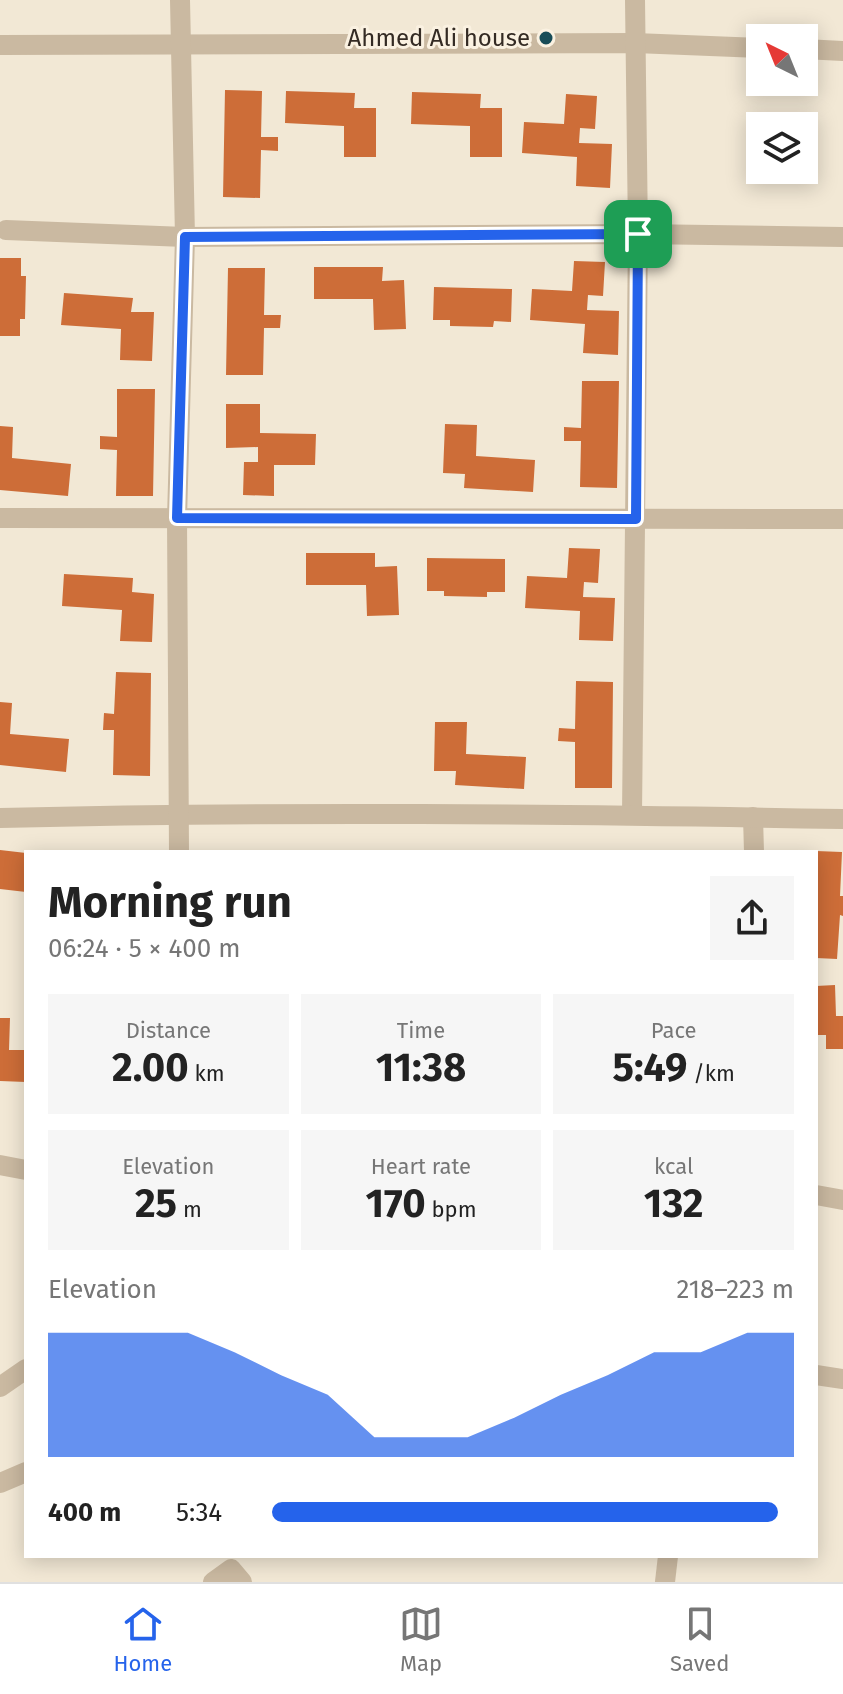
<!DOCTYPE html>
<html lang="en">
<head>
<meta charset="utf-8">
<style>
	body { margin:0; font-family:"Fira Sans",sans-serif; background:#f6f6f6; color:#222; height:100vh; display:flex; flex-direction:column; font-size:30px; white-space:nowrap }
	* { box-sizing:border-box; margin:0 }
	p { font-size:26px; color:#767676 }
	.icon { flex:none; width:44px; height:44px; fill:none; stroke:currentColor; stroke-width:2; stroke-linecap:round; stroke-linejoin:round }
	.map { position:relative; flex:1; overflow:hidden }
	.panel { position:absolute; left:24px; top:850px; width:794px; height:708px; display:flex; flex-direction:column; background:#fff; border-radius:0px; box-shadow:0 4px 20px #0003 }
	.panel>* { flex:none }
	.needle { width:52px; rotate:317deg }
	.fabs { position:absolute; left:746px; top:24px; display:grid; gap:16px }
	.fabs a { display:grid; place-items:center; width:72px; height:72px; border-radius:0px; background:#fff; box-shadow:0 4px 20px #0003; font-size:40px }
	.pin { position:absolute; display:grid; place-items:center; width:68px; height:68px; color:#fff; margin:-34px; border-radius:16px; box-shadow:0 4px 12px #0006 }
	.round { display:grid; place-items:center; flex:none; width:84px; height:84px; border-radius:0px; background:#f6f6f6 }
	.head { display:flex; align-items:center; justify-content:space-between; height:136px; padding:0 24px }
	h1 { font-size:44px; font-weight:700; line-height:60px }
	.metrics { display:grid; grid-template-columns:repeat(3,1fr); gap:12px; height:136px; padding:8px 24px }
	.metrics div { display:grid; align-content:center; border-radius:0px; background:#f6f6f6; text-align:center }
	.metrics b { font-size:40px; font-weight:700 }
	.metrics small { font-size:22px; font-weight:400 }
	.metrics p { font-size:22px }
	.chart { height:224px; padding:16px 24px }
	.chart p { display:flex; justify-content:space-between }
	.chart svg { width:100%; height:144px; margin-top:8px; fill:#2563eb; opacity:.7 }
	ul { padding:0 24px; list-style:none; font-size:26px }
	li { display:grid; grid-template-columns:128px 96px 1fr; align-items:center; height:60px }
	li i { height:20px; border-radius:10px; background:#2563eb }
	.menu { display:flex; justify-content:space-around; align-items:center; height:112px; border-top:2px solid #e0e0e0; background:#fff; font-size:22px; color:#767676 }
	.menu a { display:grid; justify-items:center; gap:4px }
	.menu .active { color:#2563eb }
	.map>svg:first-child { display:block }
	.building { fill:#cd6d38 }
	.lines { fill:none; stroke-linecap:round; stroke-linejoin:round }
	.minor { stroke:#cab9a1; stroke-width:20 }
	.route-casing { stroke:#fff; stroke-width:16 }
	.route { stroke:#2563eb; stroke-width:10 }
	.poi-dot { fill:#184c57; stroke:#faf1e1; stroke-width:3 }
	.labels { text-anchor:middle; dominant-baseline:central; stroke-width:6; stroke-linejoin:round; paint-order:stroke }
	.poi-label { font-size:24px; fill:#342b24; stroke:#faf1e1; text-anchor:end }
</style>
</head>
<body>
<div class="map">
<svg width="843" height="1582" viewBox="0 0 843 1582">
	<rect width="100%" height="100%" fill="#f2e8d5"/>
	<g class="building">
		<path d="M225 90 262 91 261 137H278V151L261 150 260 198 223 197Z"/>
		<path d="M286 91 355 93 354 108H376V157H344V126L285 123Z"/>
		<path d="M412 92 481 94 480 108H502V157H470V126L411 124Z"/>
		<path d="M566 94 597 96 595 129 580 128 579 143 612 144 610 188 576 186 577 157 522 153 524 122 564 124Z"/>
		<path d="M0 258H21V276H26L25 319H20V336H0Z"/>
		<path d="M574 261 605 262 603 296 588 295 587 310 619 311 618 355 583 353 585 324 530 320 532 289 572 291Z"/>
		<path d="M314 267H383L382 281 404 280 406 329 374 330 373 299H314Z"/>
		<path d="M228 268H265L264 315H281L280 328H264L263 375H226Z"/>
		<path d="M434 287 512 289 511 322 494 321 493 327 450 326V320H433Z"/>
		<path d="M64 293 133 298 131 312H154L152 361 120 360 121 329 61 325Z"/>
		<path d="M582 381H619L617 488 580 487 581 441H564V427L581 428Z"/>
		<path d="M117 389H155L153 496H116L117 450 100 449V436L117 437Z"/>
		<path d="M226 404H260V433L316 434 315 465H274V496L243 495 244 462H258V447L226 448Z"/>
		<path d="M445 424 477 425 476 456 535 460 533 492 464 488 465 474 443 473Z"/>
		<path d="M0 426 13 427 12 458 71 464 68 496 0 490Z"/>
		<path d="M569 548 600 549 598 583 584 582 583 597 615 598 613 641 579 640 580 611 525 608 527 576 567 578Z"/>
		<path d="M306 553H375V567L397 566 399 615 367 616 366 585H306Z"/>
		<path d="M427 558 505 559V592H487V597L444 596V591H427Z"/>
		<path d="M64 574 133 578 132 592 154 594 152 642 120 641 122 610 62 606Z"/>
		<path d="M116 672 151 673 150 776 113 775 114 730H103L104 713 114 714Z"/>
		<path d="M576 681 613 682 612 788H575V742L558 741 559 728 575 729Z"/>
		<path d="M0 702 12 703 10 734 69 739 66 772 0 765Z"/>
		<path d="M435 722H467L466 754 526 757 524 789 455 785 456 771H434Z"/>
		<path d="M0 850 26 853V892L0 889Z"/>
		<path d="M816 851 842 852 840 896H843V916L840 915 837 959 816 958Z"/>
		<path d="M835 985 836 1016H843V1049H826V1035H816V986Z"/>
		<path d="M0 1018H10L9 1050H26V1082L0 1081Z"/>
	</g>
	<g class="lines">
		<g class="minor">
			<path d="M0 45 635 43 760 48"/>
			<path d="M804 49 843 51"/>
			<path d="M6 230 185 237 638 234 843 237"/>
			<path d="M0 518 843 519"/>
			<path d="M632 815 638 234 635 0"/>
			<path d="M753 817 754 852"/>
			<path d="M0 818C281 811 562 814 843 819"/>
			<path d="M179 852 177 518 185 237 180 0"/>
			<path d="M0 1165 26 1170"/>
			<path d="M816 1195 843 1200"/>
			<path d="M816 1375 843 1379"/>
			<path d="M0 1387 26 1369"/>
			<path d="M0 1483 26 1472"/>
			<path d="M213 1582 231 1569 242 1582"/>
			<path d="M665 1582 668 1556"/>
		</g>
	</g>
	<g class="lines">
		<g class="route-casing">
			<path id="route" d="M638 234 636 519 177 518 185 237Z"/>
		</g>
		<use href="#route" class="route"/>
	</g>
	<circle class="poi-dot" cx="546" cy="38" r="8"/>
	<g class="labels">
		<g class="poi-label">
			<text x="530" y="38">Ahmed Ali house</text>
		</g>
	</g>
</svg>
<div class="fabs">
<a><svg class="needle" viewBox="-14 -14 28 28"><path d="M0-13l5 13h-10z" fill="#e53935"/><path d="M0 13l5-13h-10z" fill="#767676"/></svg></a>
<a><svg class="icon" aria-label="layers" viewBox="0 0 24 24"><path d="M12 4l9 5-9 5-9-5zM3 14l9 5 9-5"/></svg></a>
</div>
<div class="pin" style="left:638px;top:234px;background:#1e9e55"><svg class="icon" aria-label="arrive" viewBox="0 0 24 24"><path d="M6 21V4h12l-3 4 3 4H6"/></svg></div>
<section class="panel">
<div class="head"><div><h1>Morning run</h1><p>06:24 · 5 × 400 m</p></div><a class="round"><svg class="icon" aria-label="share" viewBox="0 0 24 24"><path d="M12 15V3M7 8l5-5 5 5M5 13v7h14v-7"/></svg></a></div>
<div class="metrics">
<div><p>Distance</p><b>2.00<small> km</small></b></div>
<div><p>Time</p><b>11:38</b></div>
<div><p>Pace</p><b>5:49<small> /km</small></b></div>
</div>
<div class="metrics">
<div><p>Elevation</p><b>25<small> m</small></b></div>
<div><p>Heart rate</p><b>170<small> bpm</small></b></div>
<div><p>kcal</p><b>132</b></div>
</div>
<div class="chart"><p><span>Elevation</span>218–223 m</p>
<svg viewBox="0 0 160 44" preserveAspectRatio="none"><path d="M0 44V6L10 6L20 6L30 6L40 12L50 19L60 25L70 38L80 38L90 38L100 32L110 25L120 19L130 12L140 12L150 6L160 6V44z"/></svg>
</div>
<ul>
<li><b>400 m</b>5:34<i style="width:97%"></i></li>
</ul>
</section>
</div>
<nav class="menu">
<a class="active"><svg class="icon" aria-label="home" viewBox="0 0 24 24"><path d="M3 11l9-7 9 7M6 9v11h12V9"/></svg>Home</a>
<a><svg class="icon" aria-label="map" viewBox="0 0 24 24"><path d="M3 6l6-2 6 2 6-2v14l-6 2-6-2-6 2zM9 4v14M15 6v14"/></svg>Map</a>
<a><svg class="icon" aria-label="saved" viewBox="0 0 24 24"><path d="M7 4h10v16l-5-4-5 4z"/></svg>Saved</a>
</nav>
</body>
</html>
